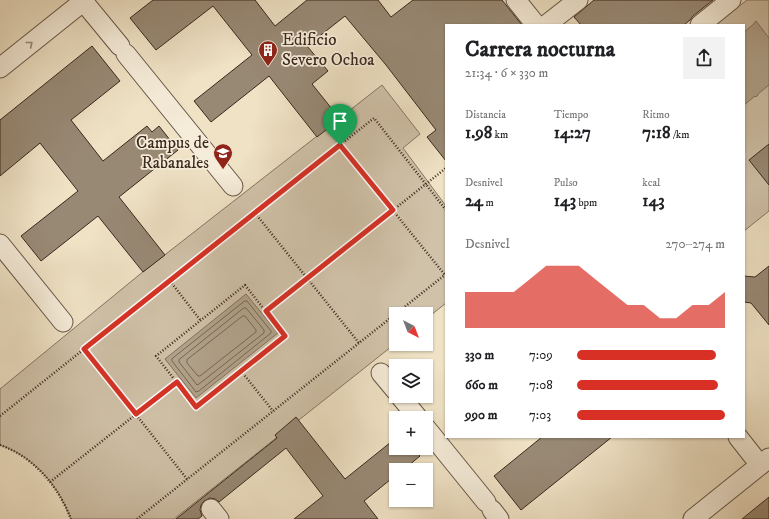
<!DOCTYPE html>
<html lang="es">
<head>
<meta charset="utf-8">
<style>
	body { margin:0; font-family:"IM FELL DW Pica",serif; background:#f2f2f2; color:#202124; height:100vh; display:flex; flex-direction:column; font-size:15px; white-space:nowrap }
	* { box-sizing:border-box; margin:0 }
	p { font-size:13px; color:#757577 }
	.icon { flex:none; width:22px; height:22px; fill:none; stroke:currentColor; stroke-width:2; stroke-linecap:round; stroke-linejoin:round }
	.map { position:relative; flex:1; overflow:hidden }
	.drawer { position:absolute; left:445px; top:24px; width:300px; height:414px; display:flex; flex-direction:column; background:#fff; border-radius:0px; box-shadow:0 1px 3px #0004 }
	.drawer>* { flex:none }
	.needle { width:26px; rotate:138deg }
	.buttons { position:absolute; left:389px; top:307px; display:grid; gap:8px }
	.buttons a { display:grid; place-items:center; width:44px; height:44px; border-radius:0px; background:#fff; box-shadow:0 1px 3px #0004; font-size:20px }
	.pin { position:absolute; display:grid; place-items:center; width:34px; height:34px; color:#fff; margin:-41px -17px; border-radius:50% 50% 50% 0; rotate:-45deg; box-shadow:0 0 4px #0007 }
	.pin .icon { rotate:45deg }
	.round { display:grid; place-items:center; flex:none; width:42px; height:42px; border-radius:0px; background:#f2f2f2 }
	.headline { display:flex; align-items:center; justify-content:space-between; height:68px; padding:0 20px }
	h1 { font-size:22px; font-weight:700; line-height:30px }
	.figures { display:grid; grid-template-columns:repeat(3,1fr); gap:6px; height:68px; padding:4px 20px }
	.figures div { display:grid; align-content:center }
	.figures b { font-size:17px; font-weight:700 }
	.figures small { font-size:11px; font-weight:400 }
	.figures p { font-size:11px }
	.chart { height:112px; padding:8px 20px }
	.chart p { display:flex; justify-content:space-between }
	.chart svg { width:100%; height:72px; margin-top:4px; fill:#d93025; opacity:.7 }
	ul { padding:0 20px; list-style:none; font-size:13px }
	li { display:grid; grid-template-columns:64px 48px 1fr; align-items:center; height:30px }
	li i { height:10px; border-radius:5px; background:#d93025 }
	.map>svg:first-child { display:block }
	.green { fill:#d0c2a9; stroke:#857564 }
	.water { fill:#b1a38c; stroke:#817260 }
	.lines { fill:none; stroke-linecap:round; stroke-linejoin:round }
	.shore { stroke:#766655; stroke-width:1 }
	.building { fill:#988975; stroke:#3a281e }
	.minor-casing { stroke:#675648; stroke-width:21 }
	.path { stroke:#3a281e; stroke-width:2.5; stroke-dasharray:1 2; stroke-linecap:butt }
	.minor { stroke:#f5ecd9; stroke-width:19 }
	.oneway { stroke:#988a7c }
	.route-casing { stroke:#fff; stroke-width:8 }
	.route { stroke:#d93025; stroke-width:5 }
	.labels { text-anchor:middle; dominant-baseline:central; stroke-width:3.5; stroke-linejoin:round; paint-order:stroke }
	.poi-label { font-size:17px; fill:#3a281e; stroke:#f5ecd9; text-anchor:start }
</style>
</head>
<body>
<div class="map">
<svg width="769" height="519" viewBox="0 0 769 519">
	<rect width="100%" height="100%" fill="#efe2c5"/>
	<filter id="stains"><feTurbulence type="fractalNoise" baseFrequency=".005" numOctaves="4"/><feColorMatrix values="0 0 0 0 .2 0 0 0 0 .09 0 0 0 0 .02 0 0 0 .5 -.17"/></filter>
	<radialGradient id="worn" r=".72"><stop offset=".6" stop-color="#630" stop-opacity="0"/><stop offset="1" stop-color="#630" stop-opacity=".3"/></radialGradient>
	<g class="green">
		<path d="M747 0H769V211L744 231V25H715Z"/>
		<path d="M382 85 420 134 403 148 446 206V303L426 319V314H396V343L174 519H71C67 510 63 500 57 491 43 470 24 453 0 445V389L139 275 312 140Z"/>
	</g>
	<g class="water">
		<path d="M756 21 769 38V85L758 94V95L756 97 755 96 744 105V32L754 24V23Z"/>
		<path d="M246 294 278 333 196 398 165 359Z"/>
	</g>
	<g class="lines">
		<g class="shore">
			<path d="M245 301H247L271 331V333L199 391 196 392 172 361V359Z"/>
			<path d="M244 308H246L264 330V333L199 384 197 385 179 362V360Z"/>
			<path d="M243 316H245L256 330V332L200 376H198L187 363V360Z"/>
		</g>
	</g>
	<g class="building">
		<path d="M153 0H255L275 26 307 0H378L391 17 413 0H502L522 25H446V161L427 137 436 130 386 65 345 16 307 46 328 71 312 84 340 119 317 137 269 76 211 122 194 101 252 55 213 6 156 50 130 18Z"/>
		<path d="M594 0H713L693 16 690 20 684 25H581L574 17Z"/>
		<path d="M92 46 120 81 71 120 103 161 147 126 152 132 159 126 178 150 119 197 165 255 143 272 98 216 41 261 21 236 78 191 40 143 0 176V120Z"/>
		<path d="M769 144V185L749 160Z"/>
		<path d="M769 266V325L751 303 744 302V276L755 277Z"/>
		<path d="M296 417 345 479 396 438V448H414L420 456 403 470H396V475L364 501 378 519H294L323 496 286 448 219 502 215 499 210 498 204 501 201 505 200 510 202 516 198 519H176L277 438 275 435Z"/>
		<path d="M542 437H612L521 510 494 476Z"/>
		<path d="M769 497V519H742Z"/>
	</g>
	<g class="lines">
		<g class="minor-casing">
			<g id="minor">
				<path d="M516 0 536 25"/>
				<path d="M83 1 120 46"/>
				<path d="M546 25 578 0"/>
				<path d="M700 25 731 0"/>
				<path d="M126 54 233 186"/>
				<path d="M0 68 85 0"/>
				<path d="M0 244 63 322"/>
				<path d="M381 373 396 391"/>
				<path d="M400 396 418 418"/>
				<path d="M426 428 486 502"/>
				<path d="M738 437 760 465"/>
				<path d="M211 509 219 519"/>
				<path d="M492 510 499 519"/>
				<path d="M693 519 769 458"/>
			</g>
		</g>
		<g class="path">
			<path d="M340 145 445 275"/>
			<path d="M255 213 359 343"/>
			<path d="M170 281 201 321"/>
			<path d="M245 285 285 336 196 407 156 356Z"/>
			<path d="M266 311 446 168"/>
			<path d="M84 349 187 479"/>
			<path d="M241 371 273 411"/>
			<path d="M0 416 374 118 446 210"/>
			<path d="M0 445C34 457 58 486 71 519"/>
			<path d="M50 482 177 382"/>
			<path d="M137 519 446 274"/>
		</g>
		<use href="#minor" class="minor"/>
	</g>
	<defs><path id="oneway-chevron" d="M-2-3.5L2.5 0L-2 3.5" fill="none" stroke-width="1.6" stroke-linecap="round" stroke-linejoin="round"/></defs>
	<use class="oneway" href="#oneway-chevron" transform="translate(30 44) rotate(-39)"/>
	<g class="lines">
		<g class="route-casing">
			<path id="route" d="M340 145 393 210 266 311 285 336 196 407 177 382 136 414 84 349Z"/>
		</g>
		<use href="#route" class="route"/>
	</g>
	<defs>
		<g id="building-pin" transform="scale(1)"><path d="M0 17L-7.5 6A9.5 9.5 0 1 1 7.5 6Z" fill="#8f2418" stroke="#f5ecd9"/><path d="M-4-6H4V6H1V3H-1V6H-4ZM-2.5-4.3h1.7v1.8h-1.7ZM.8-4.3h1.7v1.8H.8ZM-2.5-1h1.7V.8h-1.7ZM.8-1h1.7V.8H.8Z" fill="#fff"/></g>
		<g id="university-pin" transform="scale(1)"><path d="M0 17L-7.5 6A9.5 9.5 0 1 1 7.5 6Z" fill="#8f2418" stroke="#f5ecd9"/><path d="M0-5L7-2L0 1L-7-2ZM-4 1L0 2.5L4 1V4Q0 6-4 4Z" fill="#fff"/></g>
	</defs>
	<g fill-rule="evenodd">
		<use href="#building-pin" x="268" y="50"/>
		<use href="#university-pin" x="223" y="153"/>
	</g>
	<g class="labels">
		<g class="poi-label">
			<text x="282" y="40">Edificio<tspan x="282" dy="20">Severo Ochoa</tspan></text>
			<text x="209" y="143" text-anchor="end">Campus de<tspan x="209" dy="20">Rabanales</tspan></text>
		</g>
	</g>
	<rect width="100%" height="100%" filter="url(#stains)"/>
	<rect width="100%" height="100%" fill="url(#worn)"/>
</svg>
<div class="buttons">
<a><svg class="needle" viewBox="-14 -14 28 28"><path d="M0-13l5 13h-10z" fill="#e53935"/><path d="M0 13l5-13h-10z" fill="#757577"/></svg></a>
<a><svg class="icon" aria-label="layers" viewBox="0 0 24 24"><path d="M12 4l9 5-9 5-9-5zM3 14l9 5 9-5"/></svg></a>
<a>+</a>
<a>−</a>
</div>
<div class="pin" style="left:340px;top:145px;background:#1e9e55"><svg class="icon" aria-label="arrive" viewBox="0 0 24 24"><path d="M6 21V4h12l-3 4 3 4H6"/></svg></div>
<section class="drawer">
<div class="headline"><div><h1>Carrera nocturna</h1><p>21:34 · 6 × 330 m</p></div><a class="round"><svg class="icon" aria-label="share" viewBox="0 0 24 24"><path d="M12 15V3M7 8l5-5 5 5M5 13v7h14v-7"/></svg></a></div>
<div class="figures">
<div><p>Distancia</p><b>1.98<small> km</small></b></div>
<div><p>Tiempo</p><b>14:27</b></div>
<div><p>Ritmo</p><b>7:18<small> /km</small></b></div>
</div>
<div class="figures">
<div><p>Desnivel</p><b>24<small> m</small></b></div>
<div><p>Pulso</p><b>143<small> bpm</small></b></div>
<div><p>kcal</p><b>143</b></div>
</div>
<div class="chart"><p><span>Desnivel</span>270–274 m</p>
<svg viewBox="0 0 160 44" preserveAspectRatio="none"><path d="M0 44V22L10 22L20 22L30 22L40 14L50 6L60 6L70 6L80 14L90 22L100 30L110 30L120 38L130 38L140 30L150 30L160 22V44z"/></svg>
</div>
<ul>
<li><b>330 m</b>7:09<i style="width:94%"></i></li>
<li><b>660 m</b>7:08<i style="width:95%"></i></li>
<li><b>990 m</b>7:03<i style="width:100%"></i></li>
</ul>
</section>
</div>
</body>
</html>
